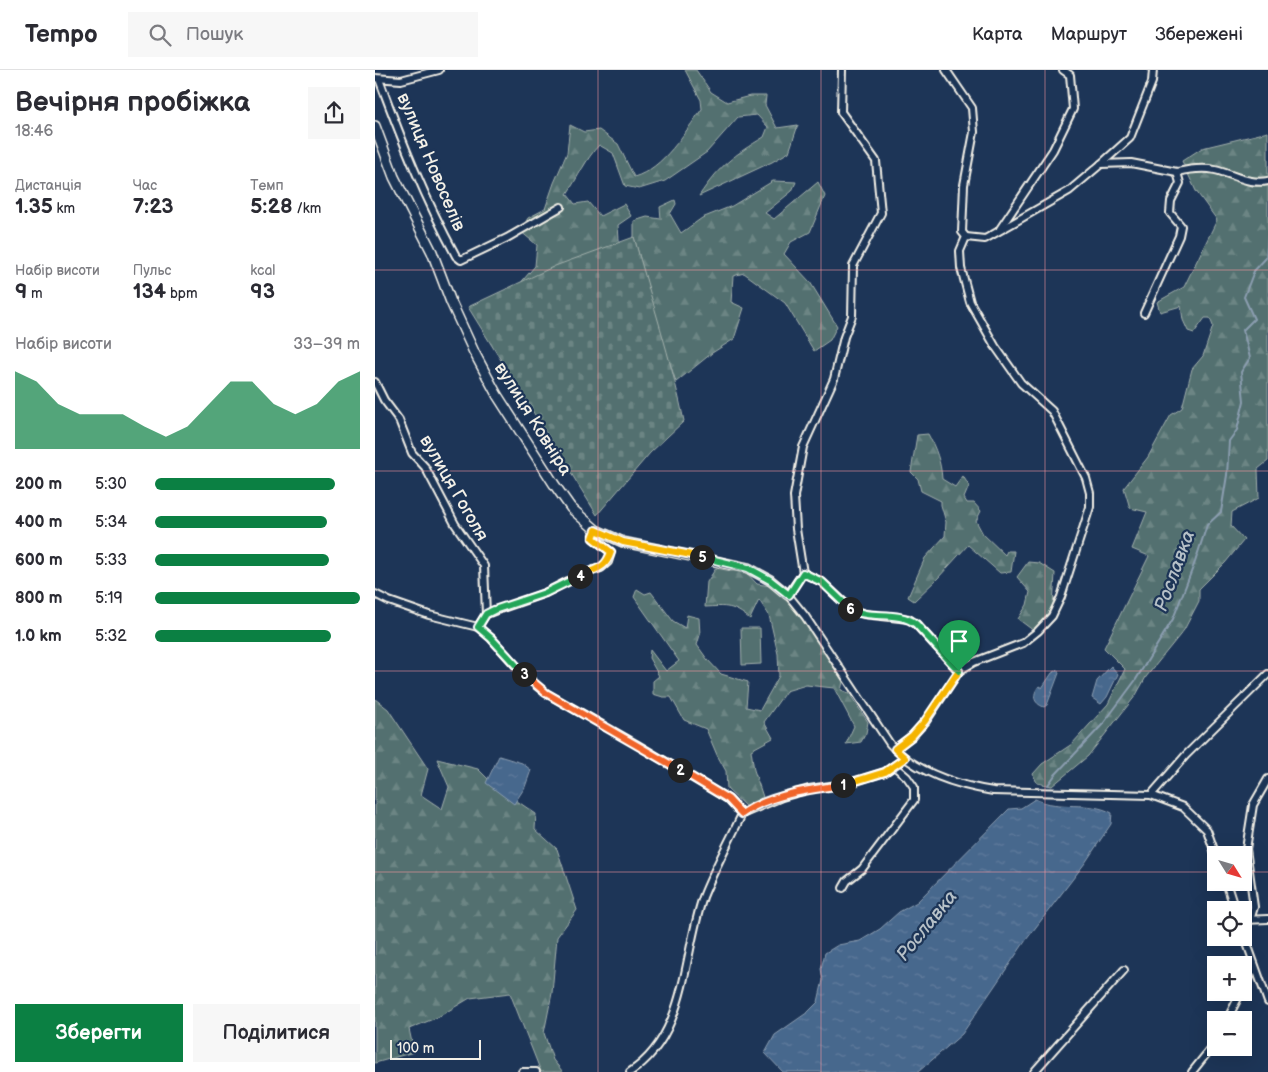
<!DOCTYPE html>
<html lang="uk">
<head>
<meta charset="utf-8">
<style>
	body { margin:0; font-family:"Balsamiq Sans",sans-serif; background:#f7f7f7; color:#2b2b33; height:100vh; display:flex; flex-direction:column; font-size:19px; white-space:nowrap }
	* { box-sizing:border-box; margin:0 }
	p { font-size:16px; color:#7c7c81 }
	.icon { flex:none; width:28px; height:28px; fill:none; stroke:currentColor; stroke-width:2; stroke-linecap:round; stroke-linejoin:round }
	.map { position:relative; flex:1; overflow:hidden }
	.details { display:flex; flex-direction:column; background:#fff; width:375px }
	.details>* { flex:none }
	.needle { width:32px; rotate:127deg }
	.fabs { position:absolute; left:832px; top:776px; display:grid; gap:10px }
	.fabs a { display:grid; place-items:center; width:45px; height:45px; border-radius:0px; background:#fff; box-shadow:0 5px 20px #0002; font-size:25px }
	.scale { position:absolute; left:15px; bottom:12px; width:91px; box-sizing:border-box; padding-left:5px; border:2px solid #f4f1e8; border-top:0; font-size:14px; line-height:18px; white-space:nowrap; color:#f4f1e8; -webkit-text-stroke:4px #1d3557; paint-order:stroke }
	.pin { position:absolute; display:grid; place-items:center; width:42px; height:42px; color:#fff; margin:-51px -21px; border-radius:50% 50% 50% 0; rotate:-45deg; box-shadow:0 0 5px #0007 }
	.pin .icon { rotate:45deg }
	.km { position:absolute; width:25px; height:25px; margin:-12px; border-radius:50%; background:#222; color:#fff; font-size:14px; line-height:25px; text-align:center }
	.round { display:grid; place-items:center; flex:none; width:52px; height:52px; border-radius:0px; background:#f7f7f7 }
	.head { display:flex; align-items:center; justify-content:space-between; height:85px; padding:0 15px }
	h1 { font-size:28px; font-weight:700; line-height:38px }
	.figures { display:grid; grid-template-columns:repeat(3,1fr); gap:8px; height:85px; padding:5px 15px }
	.figures div { display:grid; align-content:center }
	.figures b { font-size:21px; font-weight:700 }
	.figures small { font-size:14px; font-weight:400 }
	.figures p { font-size:14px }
	.chart { height:140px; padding:10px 15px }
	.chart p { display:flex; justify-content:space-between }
	.chart svg { width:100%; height:90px; margin-top:5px; fill:#0b8043; opacity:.7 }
	.action { display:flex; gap:10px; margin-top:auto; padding:10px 15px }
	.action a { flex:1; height:58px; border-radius:0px; background:#0b8043; color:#fff; font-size:20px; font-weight:700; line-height:58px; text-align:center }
	.action a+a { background:#f7f7f7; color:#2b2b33 }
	ul { padding:0 15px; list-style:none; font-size:16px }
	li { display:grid; grid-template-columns:80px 60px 1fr; align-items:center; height:38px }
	li i { height:12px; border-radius:6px; background:#0b8043 }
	header { display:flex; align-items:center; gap:30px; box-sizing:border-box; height:70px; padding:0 25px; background:#fff; border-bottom:1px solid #e1e1e2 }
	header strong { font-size:24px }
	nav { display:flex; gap:28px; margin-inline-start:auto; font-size:18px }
	.search { width:350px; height:45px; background:#f7f7f7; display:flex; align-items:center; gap:12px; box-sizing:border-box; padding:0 18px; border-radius:0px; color:#7c7c81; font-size:19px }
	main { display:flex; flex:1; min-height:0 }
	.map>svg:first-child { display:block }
	.grass { fill:#52706f; stroke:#a3b0ac }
	.forest { fill:url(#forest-firs); stroke:#a3b0ac }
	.cemetery { fill:url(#cemetery-stones); stroke:#a3b0ac }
	.water { fill:url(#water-ripples); stroke:#8c9eb1 }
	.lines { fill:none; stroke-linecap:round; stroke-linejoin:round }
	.stream { stroke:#8c9eb1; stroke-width:2 }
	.street-casing { stroke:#f4f1e8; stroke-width:10 }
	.secondary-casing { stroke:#f4f1e8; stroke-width:12 }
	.street { stroke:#1d3557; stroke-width:6 }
	.secondary { stroke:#1d3557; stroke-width:9 }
	.split-1-casing { stroke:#fff; stroke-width:10 }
	.split-2-casing { stroke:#fff; stroke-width:10 }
	.split-3-casing { stroke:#fff; stroke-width:10 }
	.split-4-casing { stroke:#fff; stroke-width:10 }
	.split-5-casing { stroke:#fff; stroke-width:10 }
	.split-6-casing { stroke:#fff; stroke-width:10 }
	.split-7-casing { stroke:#fff; stroke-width:10 }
	.split-1 { stroke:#f5b400; stroke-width:6 }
	.split-2 { stroke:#f0652b; stroke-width:6 }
	.split-3 { stroke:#f0652b; stroke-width:6 }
	.split-4 { stroke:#22a559; stroke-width:6 }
	.split-5 { stroke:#f5b400; stroke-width:6 }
	.split-6 { stroke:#22a559; stroke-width:6 }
	.split-7 { stroke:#22a559; stroke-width:6 }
	.grid { fill:none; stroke:#ff9aa2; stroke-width:1; stroke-opacity:0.55 }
	.labels { text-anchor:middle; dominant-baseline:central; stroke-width:4.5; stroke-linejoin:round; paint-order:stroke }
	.street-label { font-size:18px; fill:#f4f1e8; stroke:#1d3557 }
	.water-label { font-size:19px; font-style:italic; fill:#b7c1c8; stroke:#1d3557 }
</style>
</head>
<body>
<header>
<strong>Tempo</strong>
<div class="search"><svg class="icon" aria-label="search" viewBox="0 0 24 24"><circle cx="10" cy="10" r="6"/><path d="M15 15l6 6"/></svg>Пошук</div>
<nav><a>Карта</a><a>Маршрут</a><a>Збережені</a></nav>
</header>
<main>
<section class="details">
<div class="head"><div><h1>Вечірня пробіжка</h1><p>18:46</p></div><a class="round"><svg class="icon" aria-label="share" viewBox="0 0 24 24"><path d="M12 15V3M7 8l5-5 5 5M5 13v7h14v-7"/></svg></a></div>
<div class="figures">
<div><p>Дистанція</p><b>1.35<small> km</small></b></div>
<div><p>Час</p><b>7:23</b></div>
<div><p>Темп</p><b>5:28<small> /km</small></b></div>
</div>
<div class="figures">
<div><p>Набір висоти</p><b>9<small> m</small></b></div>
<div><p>Пульс</p><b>134<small> bpm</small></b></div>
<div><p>kcal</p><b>93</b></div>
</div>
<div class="chart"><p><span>Набір висоти</span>33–39 m</p>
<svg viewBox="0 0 160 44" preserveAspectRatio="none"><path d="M0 44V6L10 11L20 22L30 27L40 27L50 27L60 33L70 38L80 33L90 22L100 11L110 11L120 22L130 27L140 22L150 11L160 6V44z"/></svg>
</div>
<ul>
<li><b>200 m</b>5:30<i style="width:88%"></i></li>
<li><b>400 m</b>5:34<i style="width:84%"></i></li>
<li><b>600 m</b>5:33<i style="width:85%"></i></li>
<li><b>800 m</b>5:19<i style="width:100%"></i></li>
<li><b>1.0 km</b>5:32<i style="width:86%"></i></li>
</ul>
<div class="action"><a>Зберегти</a><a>Поділитися</a></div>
</section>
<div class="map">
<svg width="893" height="1002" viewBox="0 0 893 1002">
	<defs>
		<pattern id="forest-firs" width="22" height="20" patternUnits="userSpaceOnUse" patternTransform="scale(1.25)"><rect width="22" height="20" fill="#52706f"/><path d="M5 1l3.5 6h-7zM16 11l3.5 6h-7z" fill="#6c8584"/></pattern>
		<pattern id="cemetery-stones" width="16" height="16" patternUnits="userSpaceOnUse" patternTransform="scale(1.25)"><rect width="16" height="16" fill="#52706f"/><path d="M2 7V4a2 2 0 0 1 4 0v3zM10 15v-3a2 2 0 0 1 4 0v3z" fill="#6c8584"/></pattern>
		<pattern id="water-ripples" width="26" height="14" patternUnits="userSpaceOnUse" patternTransform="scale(1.25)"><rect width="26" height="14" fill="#47678d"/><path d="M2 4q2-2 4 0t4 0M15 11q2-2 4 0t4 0" fill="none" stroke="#627d9d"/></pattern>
	</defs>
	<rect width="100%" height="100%" fill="#1d3557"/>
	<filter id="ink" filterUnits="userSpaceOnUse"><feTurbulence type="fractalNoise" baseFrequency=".02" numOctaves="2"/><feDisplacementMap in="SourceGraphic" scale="10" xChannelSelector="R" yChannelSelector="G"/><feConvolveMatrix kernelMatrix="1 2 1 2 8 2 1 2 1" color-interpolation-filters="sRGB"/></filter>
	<g filter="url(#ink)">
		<path class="grass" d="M366 558H385L386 594 367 595Z"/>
		<g class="forest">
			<path d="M310 0H321L336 22 352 32 375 26H391L390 35 402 58 423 55 414 82 397 92 324 126C344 96 359 85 389 67L393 57 382 45 363 47 332 82 290 111 264 119 250 116 238 83 224 75C211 89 203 107 192 124L200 134 213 132 225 146 249 134 256 146 243 155 245 185 132 229 160 196 162 175 145 161 153 148 170 139 179 113 192 83 195 55 209 62 224 60 243 74 259 107C289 98 309 63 327 39L326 30Z"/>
			<path d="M893 62V391L883 399 884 428 857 442 856 456 869 470 850 493 824 519V531L809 560 771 607 761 625 713 686 677 716 662 713 658 704 667 694 697 674 733 634 750 599 729 578 774 486 757 479 772 442 755 438 749 418 773 387 796 345 807 338 817 299 828 286 838 256 835 248H830L819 263 813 261 808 250 806 236 785 242 782 232 809 217 842 150 821 121 807 91 827 78Z"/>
			<path d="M398 111 421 112 417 121 390 143 399 149 443 112 450 126 435 162 416 172 409 184 435 212 462 256 455 270 439 281 410 233 369 203 358 206 356 232 369 238 359 269 337 283 301 312 289 275 259 167V151L272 147 286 149 285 137 300 130 301 134 295 144 306 163 327 148 357 136Z"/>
			<path d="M553 364C561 379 566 392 567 409L580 417 588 406 594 416 589 428 592 433H599L606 441 601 451 608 464 630 485 632 481H639L636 502 625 503 593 475 563 508 539 531 533 527 550 488 570 466 571 452 566 435V431L546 421 543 409 536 402 542 365Z"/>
			<path d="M653 492 664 493 680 503 678 536 659 561 643 549 652 535 655 522 642 507Z"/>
			<path d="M341 498 356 501 369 500 382 514 396 516 413 529 429 548 468 612 466 620 474 623 493 652 491 663 486 672 471 674 479 656 459 618 431 615 411 621 389 652 398 668 376 680 379 700 388 727 372 738 352 719 351 701 342 685 331 659 309 650 296 627H288L278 624V611L284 606 274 588 275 580 291 601 304 591 259 527 262 519 270 524 276 522 298 551 310 558 312 545 324 548 325 565 322 575 332 589 346 604 373 612 371 637 385 640 404 606 403 584 394 545 384 530 375 549C358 535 352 536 330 537L332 512Z"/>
			<path d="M0 629 13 639 53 699 46 725 67 739 74 717 62 689 103 699 120 716 161 744 160 759 182 779 202 840 182 867 177 923 169 963 178 990 188 1002H166L135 923 95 928 63 947 34 959 39 982 0 993Z"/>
		</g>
		<path class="cemetery" d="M259 167C276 228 296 289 309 351L275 383 222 445 93 237 180 196Z"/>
		<g class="water">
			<path d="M736 596 743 604 732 627 726 634 717 628 722 611Z"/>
			<path d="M683 600 684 603 672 635 669 637C658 633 657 625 664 616L667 618 677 603Z"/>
			<path d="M124 686 147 693 156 700 150 717 139 734 111 713Z"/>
			<path d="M660 729C685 741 713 730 737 743L736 754 710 793 651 870 587 964 543 1002H408L390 983 400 965 433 942 443 932 448 910 446 899 450 883 463 875 485 871 505 859 524 842 542 832 634 739 646 738Z"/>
		</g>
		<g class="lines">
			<path class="stream" d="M673 715 680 705 728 654 760 611 798 549 820 492 832 455 846 442 852 405 854 371 862 360 869 331 866 302 875 288 868 260 879 249 869 227 879 201 891 188 893 164"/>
			<g class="street-casing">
				<g id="street">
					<path d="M467 0 466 42 501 91 506 143 478 196 477 246 469 267 459 309 428 377 419 426 421 459 428 503 413 525 430 546 515 674C541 703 581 715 618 721L776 725 808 737 832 760 841 786"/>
					<path d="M0 8 26 10 64 0"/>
					<path d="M4 9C27 71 49 127 81 186L86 190 132 168 186 137"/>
					<path d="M726 94 756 93 802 102 805 113 796 131 795 143 806 156 804 166 769 243"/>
					<path d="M802 102C815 99 827 97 840 100 858 104 874 115 893 111"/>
					<path d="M625 159 678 80 698 39 695 5 688 0"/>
					<path d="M591 167 610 169 694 121 726 94 755 68 777 12 778 0"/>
					<path d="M0 312 9 330 24 350 37 383 50 397 80 454 109 496 111 544"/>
					<path d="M428 503 447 512 477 540 489 544 534 549 541 554 584 601"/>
					<path d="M0 524 14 531 54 545 103 557 116 568 152 608 171 623 261 674 353 729 367 744"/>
					<path d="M103 557 111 544 119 541 170 523 207 504 226 498 233 492 236 482 218 468 221 460"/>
					<path d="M520 679 537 666 551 651 584 601 599 592 648 573 663 561 677 546 686 527 715 437V423L711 408 677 341 646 313 620 276 595 232 586 198 585 181 591 167 587 162 589 115 599 62 597 38 571 0"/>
					<path d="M776 725 811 685 893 604"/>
					<path d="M851 812 860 840"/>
					<path d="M468 818 472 811 487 799 539 730V717L532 707 519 696"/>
					<path d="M869 850 893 849"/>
					<path d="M875 850 879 837 871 779 878 735 893 709"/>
					<path d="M869 865 893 932"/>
					<path d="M869 918 880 897"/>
					<path d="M852 950 866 922"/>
					<path d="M147 1002H161"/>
					<path d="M255 1002C312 966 308 885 328 827 339 799 354 772 367 744L407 727 434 719 471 714 510 702 530 688"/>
					<path d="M659 1002 749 900"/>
					<path d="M817 1002 837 977 841 969"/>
				</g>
			</g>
			<g class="secondary-casing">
				<path id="secondary" d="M0 56 19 107 57 182 76 232 99 282 122 325 179 414 196 438 221 460 248 472 373 498 395 510 413 525"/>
			</g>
			<use href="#street" class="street"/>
			<use href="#secondary" class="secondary"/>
		</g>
	</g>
	<g class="lines" filter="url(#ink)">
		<g class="split-1-casing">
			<path id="split-1" d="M468 715 510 702 530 688 520 679 537 666 550 651 584 601"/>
		</g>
		<g class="split-2-casing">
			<path id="split-2" d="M305 700 353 729 367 744C393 725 436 719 468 715"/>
		</g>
		<g class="split-3-casing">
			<path id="split-3" d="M149 604 171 623 305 700"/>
		</g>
		<g class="split-4-casing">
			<path id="split-4" d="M149 604 116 568 103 557 111 544 119 540 170 523 205 506"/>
		</g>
		<g class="split-5-casing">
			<path id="split-5" d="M205 506C221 498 230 500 236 482L218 468 221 460 248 472 327 487"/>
		</g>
		<g class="split-6-casing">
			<path id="split-6" d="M327 487 373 498 395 510 414 525 428 503 447 512 475 539"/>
		</g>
		<g class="split-7-casing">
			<path id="split-7" d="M475 539C495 550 523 540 541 554L584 601"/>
		</g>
		<use href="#split-1" class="split-1"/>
		<use href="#split-2" class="split-2"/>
		<use href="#split-3" class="split-3"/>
		<use href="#split-4" class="split-4"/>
		<use href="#split-5" class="split-5"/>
		<use href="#split-6" class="split-6"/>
		<use href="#split-7" class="split-7"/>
	</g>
	<path class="grid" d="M223 0V1002M446 0V1002M670 0V1002M0 200H893M0 401H893M0 601H893M0 802H841M869 802H893"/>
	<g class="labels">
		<g class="street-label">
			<text transform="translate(56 92) rotate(67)">вулиця Новоселів</text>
			<text transform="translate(158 349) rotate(58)">вулиця Ковніра</text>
			<text transform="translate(79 418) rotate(60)">вулиця Гоголя</text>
		</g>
		<g class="water-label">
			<text transform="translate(800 501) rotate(-70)">Рославка</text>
			<text transform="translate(552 856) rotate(-51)">Рославка</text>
		</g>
	</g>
</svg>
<div class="fabs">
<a><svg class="needle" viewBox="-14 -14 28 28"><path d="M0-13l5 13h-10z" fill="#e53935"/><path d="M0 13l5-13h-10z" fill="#7c7c81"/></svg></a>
<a><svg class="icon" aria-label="locate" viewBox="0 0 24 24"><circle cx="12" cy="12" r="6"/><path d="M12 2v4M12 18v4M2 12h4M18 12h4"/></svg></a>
<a>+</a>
<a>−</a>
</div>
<div class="scale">100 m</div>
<div class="pin" style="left:584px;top:601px;background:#1e9e55"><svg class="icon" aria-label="arrive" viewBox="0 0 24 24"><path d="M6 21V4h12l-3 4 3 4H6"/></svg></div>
<b class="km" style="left:468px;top:715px">1</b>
<b class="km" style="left:305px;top:700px">2</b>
<b class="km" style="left:149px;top:604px">3</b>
<b class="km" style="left:205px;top:506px">4</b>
<b class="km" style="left:327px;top:487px">5</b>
<b class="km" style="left:475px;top:539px">6</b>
</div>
</main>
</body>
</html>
